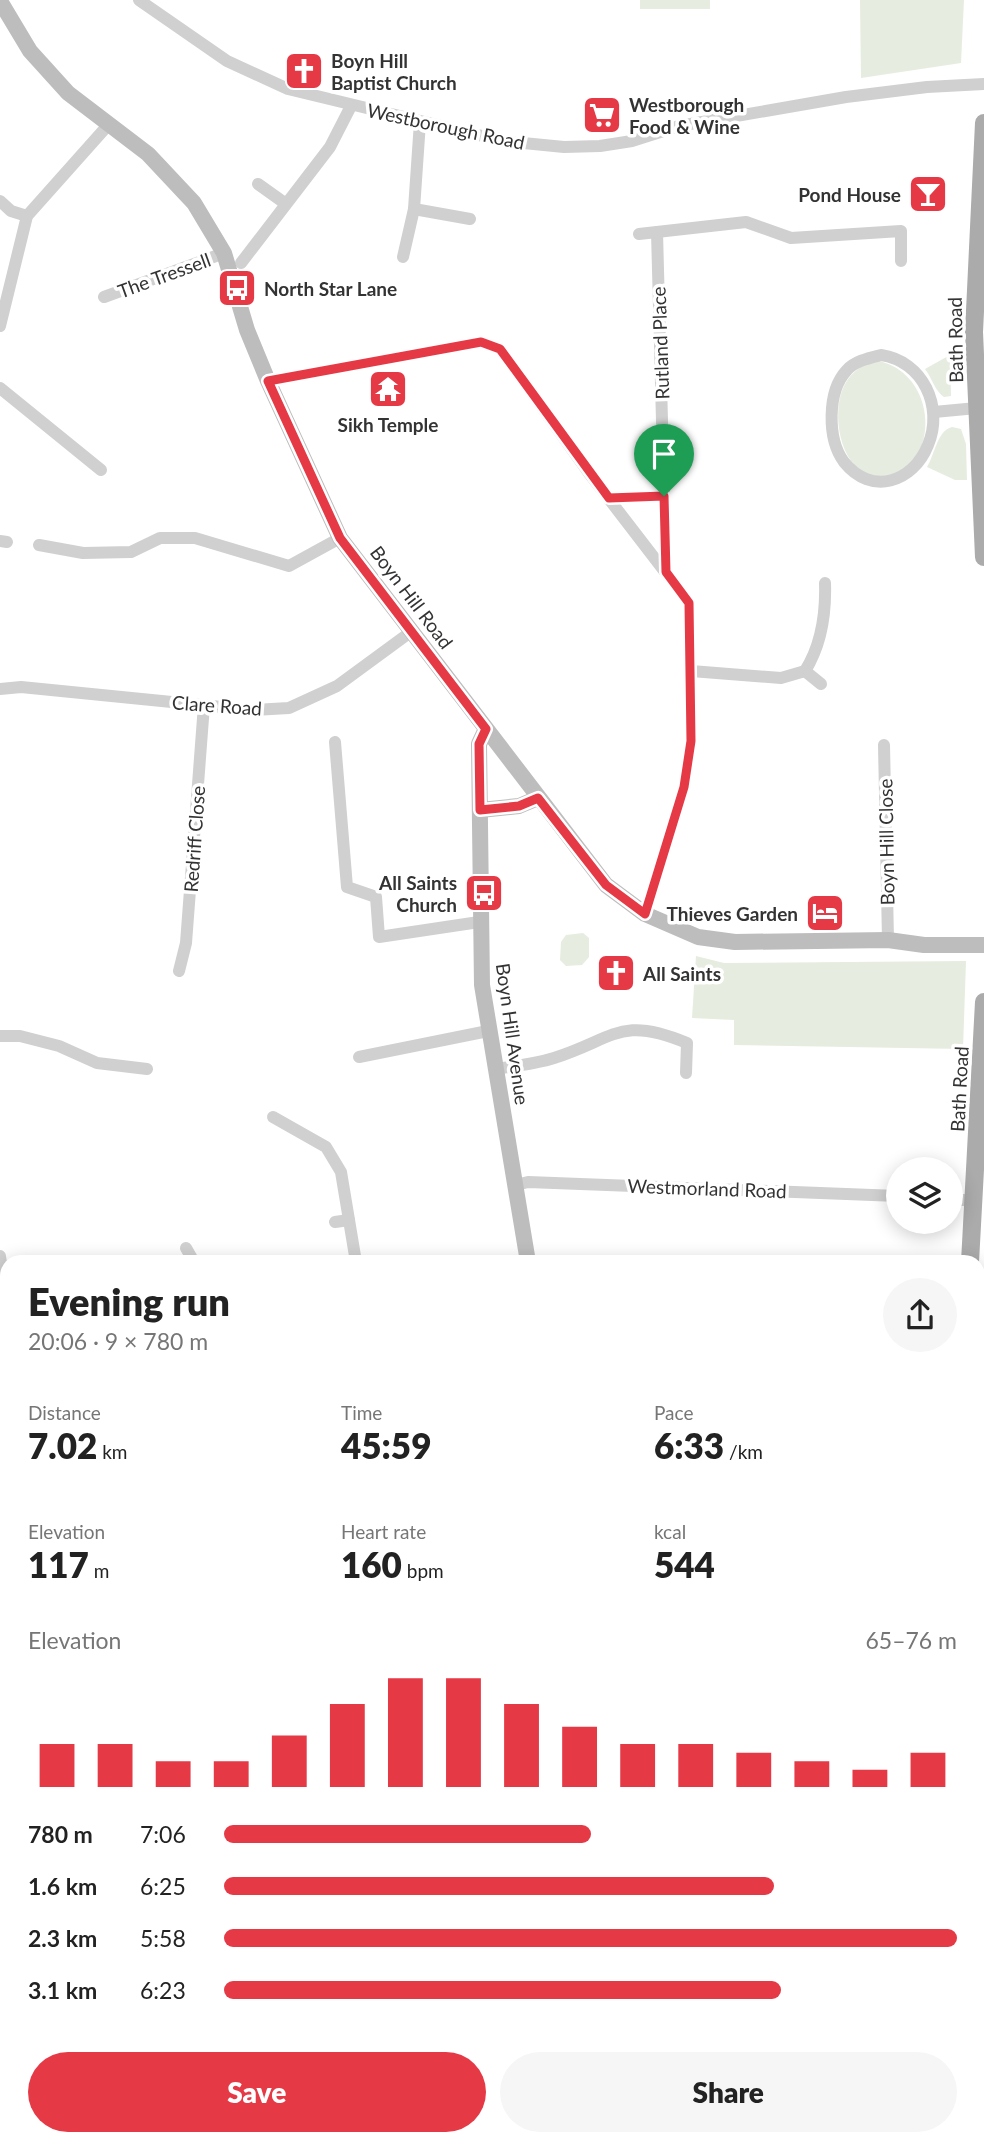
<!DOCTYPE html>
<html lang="en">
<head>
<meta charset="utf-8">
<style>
	body { margin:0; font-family:Lato,sans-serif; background:#f6f6f6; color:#222; height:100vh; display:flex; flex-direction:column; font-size:26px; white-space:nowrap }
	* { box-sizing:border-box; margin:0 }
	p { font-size:23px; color:#767676 }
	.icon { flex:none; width:38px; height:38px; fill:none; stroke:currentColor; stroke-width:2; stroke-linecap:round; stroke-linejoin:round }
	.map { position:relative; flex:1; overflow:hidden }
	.side { position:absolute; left:0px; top:1255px; width:985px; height:891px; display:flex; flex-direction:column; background:#fff; border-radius:21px 21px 0 0; box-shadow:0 4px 18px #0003 }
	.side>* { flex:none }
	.controls { position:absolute; left:886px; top:1157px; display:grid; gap:14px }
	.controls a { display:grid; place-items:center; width:77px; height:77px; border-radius:50%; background:#fff; box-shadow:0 4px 18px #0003; font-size:35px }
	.pin { position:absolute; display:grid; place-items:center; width:60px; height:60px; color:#fff; margin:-72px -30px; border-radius:50% 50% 50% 0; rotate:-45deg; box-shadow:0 0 7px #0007 }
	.pin .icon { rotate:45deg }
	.round { display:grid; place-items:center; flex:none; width:74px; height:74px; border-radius:37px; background:#f6f6f6 }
	.summary { display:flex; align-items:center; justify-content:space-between; height:119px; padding:0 28px }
	h1 { font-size:38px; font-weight:800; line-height:52px }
	.stats { display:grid; grid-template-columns:repeat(3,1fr); gap:10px; height:119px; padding:7px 28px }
	.stats div { display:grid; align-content:center }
	.stats b { font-size:35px; font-weight:800 }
	.stats small { font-size:19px; font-weight:400 }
	.stats p { font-size:19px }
	.chart { height:196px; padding:14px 28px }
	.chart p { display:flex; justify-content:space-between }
	.chart svg { width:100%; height:126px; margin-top:7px; stroke:#e63946; stroke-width:6 }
	.action { display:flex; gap:14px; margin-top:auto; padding:14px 28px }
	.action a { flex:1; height:80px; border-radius:42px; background:#e63946; color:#fff; font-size:28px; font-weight:800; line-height:80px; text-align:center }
	.action a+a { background:#f6f6f6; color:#222 }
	ul { padding:0 28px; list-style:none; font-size:23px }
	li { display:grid; grid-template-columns:112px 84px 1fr; align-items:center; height:52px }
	li i { height:18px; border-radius:9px; background:#e63946 }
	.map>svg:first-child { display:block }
	.green { fill:#e6ecdf }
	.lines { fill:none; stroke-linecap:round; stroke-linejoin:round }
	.street { stroke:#d0d0d0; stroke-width:12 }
	.secondary { stroke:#bdbdbd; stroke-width:16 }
	.primary { stroke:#ababab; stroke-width:18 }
	.rail { stroke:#888; stroke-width:4.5; stroke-dasharray:7 5; stroke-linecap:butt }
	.route-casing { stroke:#fff; stroke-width:14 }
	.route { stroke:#e63946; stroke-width:9 }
	.labels { text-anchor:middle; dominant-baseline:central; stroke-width:7; stroke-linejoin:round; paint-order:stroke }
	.poi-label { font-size:19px; font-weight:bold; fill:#333; stroke:#fff; text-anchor:start }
	.street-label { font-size:19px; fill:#333; stroke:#fff }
</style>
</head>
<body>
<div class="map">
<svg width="984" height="2144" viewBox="0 0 984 2144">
	<rect width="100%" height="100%" fill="#fff"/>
	<g class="green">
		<rect x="640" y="0" width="70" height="9"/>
		<path d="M860 0H964L961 63 861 78Z"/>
		<path d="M950 355 951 396 944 397C935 391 932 378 925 369Z"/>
		<path d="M873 360C940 369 942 470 884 476 841 481 829 413 845 384 852 372 861 366 873 360Z"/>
		<path d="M952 427 961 429 966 444 967 480H955L927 467C935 454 937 431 952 427Z"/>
		<path d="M583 933 589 938V957L582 965 566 966 560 960 561 942 566 935Z"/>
		<path d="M696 956 724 963 966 961 963 1049 734 1045V1020L692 1018Z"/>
	</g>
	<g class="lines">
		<g class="street">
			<path d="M139 0 227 61 288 89 503 141 564 147 600 146 632 141 679 126 846 97 927 87 984 84"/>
			<path d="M258 184 286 204"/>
			<path d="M0 201 11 211 27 216"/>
			<path d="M414 209 470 219"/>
			<path d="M657 232 666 572"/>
			<path d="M639 234 746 222 791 238 901 231V261"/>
			<path d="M403 257 414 209 420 122"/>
			<path d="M241 263 330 147 351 106"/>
			<path d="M104 297 224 253"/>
			<path d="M0 326 27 216 109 124"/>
			<path d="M881 355C923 361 944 407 928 445 913 483 871 496 844 462 827 439 827 391 847 370 855 361 869 358 881 355Z"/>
			<path d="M268 381 481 342 500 349 589 473 689 603 691 741 684 787 645 914"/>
			<path d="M0 388 101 470"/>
			<path d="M934 412 977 408"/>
			<path d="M609 498 664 496"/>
			<path d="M0 541 7 542"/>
			<path d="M39 545 83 553 131 552 160 538H195L289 566 340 538"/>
			<path d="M691 671 781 678 805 671C822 644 826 614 825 583"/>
			<path d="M805 671 821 684"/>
			<path d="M0 689 21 687 252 710 289 708 337 686 412 631"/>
			<path d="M335 742 347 887 376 897 379 937 479 922"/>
			<path d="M884 745 888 940"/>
			<path d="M179 971 186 943 204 705"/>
			<path d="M0 1036H20L59 1046 97 1063 147 1069"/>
			<path d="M359 1057 488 1031"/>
			<path d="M496 1069C515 1066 535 1064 554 1058 614 1039 620 1015 687 1043L686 1073"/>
			<path d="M273 1117 326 1147 341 1172 356 1262"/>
			<path d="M516 1185 528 1182 898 1196"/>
			<path d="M950 1199 975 1201"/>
			<path d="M335 1222 349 1220"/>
			<path d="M186 1248 194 1262"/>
			<path d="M0 1256 7 1304"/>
			<path d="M978 1847 984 1849"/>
			<path d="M359 2138V2144"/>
		</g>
		<g class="secondary">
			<path d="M0 1 30 51 68 93 148 154 194 203 224 253 247 330 268 381 340 538 606 885 645 914 698 937 735 942 888 940 924 945H984"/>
			<path d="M486 729 479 744 482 985 528 1262"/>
			<path d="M480 810 519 806 538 798"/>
			<path d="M978 1604H984"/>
			<path d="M0 1801 7 1813"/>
			<path d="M208 2144 253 2138"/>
		</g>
		<g class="primary">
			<path d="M984 123 974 332 984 557"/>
			<path d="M970 1262 984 1002"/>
			<path d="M732 2144 735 2138"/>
		</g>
		<g class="rail">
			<path d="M0 2047 7 2045"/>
			<path d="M592 2138 603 2144"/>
		</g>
	</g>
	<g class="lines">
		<g class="route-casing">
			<path id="route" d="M481 342 500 349 609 498 664 496 666 572 689 603 691 741 684 787 645 914 606 885 538 798 519 806 480 810 479 744 486 729 340 538 268 381Z"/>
		</g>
		<use href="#route" class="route"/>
	</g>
	<defs>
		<g id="church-square" transform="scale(2.0125)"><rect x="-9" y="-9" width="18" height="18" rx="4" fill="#e63946" stroke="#fff"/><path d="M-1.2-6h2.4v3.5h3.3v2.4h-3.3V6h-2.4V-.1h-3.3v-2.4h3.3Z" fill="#fff"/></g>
		<g id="supermarket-square" transform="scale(2.0125)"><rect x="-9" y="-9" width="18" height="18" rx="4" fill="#e63946" stroke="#fff"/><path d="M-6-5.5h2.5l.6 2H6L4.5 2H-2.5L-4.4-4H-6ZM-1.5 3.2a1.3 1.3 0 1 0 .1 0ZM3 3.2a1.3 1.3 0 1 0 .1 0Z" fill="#fff"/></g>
		<g id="bar-square" transform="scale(2.0125)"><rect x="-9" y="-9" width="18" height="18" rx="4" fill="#e63946" stroke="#fff"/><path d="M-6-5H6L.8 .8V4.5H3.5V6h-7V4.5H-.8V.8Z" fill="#fff"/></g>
		<g id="bus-square" transform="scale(2.0125)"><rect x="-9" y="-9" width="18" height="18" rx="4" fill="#e63946" stroke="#fff"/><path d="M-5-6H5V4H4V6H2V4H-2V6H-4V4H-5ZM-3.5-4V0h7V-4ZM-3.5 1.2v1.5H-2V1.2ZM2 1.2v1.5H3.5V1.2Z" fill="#fff"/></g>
		<g id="temple-square" transform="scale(2.0125)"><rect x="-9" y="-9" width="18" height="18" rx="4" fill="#e63946" stroke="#fff"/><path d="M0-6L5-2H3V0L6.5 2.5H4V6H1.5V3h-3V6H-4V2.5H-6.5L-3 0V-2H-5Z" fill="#fff"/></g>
		<g id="hotel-square" transform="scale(2.0125)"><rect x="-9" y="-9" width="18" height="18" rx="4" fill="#e63946" stroke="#fff"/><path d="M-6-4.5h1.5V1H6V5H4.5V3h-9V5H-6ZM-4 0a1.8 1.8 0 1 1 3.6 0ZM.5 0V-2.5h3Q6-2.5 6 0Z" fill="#fff"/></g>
	</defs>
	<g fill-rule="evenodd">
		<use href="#church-square" x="304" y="71"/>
		<use href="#supermarket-square" x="602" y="115"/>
		<use href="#bar-square" x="928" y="194"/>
		<use href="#bus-square" x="237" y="288"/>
		<use href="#temple-square" x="388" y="389"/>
		<use href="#bus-square" x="484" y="893"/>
		<use href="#hotel-square" x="825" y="913"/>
		<use href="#church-square" x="616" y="973"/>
	</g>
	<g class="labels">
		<g class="poi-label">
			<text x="331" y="60">Boyn Hill<tspan x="331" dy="22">Baptist Church</tspan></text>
			<text x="629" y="104">Westborough<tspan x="629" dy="22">Food &amp; Wine</tspan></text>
			<text x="901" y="194" text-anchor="end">Pond House</text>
			<text x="264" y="288">North Star Lane</text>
			<text x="388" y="424" text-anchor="middle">Sikh Temple</text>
			<text x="457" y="882" text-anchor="end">All Saints<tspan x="457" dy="22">Church</tspan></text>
			<text x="798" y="913" text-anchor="end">Thieves Garden</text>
			<text x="643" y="973">All Saints</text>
		</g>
		<g class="street-label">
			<text transform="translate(446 126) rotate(12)">Westborough Road</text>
			<text transform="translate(164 275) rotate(-20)">The Tressell</text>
			<text transform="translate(955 340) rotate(-91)">Bath Road</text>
			<text transform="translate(660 343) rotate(-92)">Rutland Place</text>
			<text transform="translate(412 597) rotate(53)">Boyn Hill Road</text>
			<text transform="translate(217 705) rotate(4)">Clare Road</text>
			<text transform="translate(194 839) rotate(-86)">Redriff Close</text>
			<text transform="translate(886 842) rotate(-91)">Boyn Hill Close</text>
			<text transform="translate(513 1034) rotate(82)">Boyn Hill Avenue</text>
			<text transform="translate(959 1089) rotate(-87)">Bath Road</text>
			<text transform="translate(707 1188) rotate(2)">Westmorland Road</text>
		</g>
	</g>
</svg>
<div class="controls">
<a><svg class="icon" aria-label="layers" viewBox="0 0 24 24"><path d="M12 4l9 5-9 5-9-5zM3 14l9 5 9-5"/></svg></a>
</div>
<div class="pin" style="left:664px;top:496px;background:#1e9e55"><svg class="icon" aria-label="arrive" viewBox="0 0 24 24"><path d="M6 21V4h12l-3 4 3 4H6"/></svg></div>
<section class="side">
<div class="summary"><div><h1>Evening run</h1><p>20:06 · 9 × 780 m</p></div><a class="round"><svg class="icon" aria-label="share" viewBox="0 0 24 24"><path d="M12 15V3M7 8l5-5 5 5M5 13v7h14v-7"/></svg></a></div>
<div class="stats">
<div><p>Distance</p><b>7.02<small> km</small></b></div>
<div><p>Time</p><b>45:59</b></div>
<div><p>Pace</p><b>6:33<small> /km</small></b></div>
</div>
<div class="stats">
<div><p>Elevation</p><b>117<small> m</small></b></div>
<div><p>Heart rate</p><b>160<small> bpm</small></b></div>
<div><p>kcal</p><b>544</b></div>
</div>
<div class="chart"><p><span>Elevation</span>65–76 m</p>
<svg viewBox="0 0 160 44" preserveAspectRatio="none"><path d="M5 44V29M15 44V29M25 44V35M35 44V35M45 44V26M55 44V15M65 44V6M75 44V6M85 44V15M95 44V23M105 44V29M115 44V29M125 44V32M135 44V35M145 44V38M155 44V32"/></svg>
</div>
<ul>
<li><b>780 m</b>7:06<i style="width:50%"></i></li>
<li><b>1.6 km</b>6:25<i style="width:75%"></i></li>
<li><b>2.3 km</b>5:58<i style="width:100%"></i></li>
<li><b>3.1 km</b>6:23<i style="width:76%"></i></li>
</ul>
<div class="action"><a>Save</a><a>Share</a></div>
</section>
</div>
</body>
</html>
